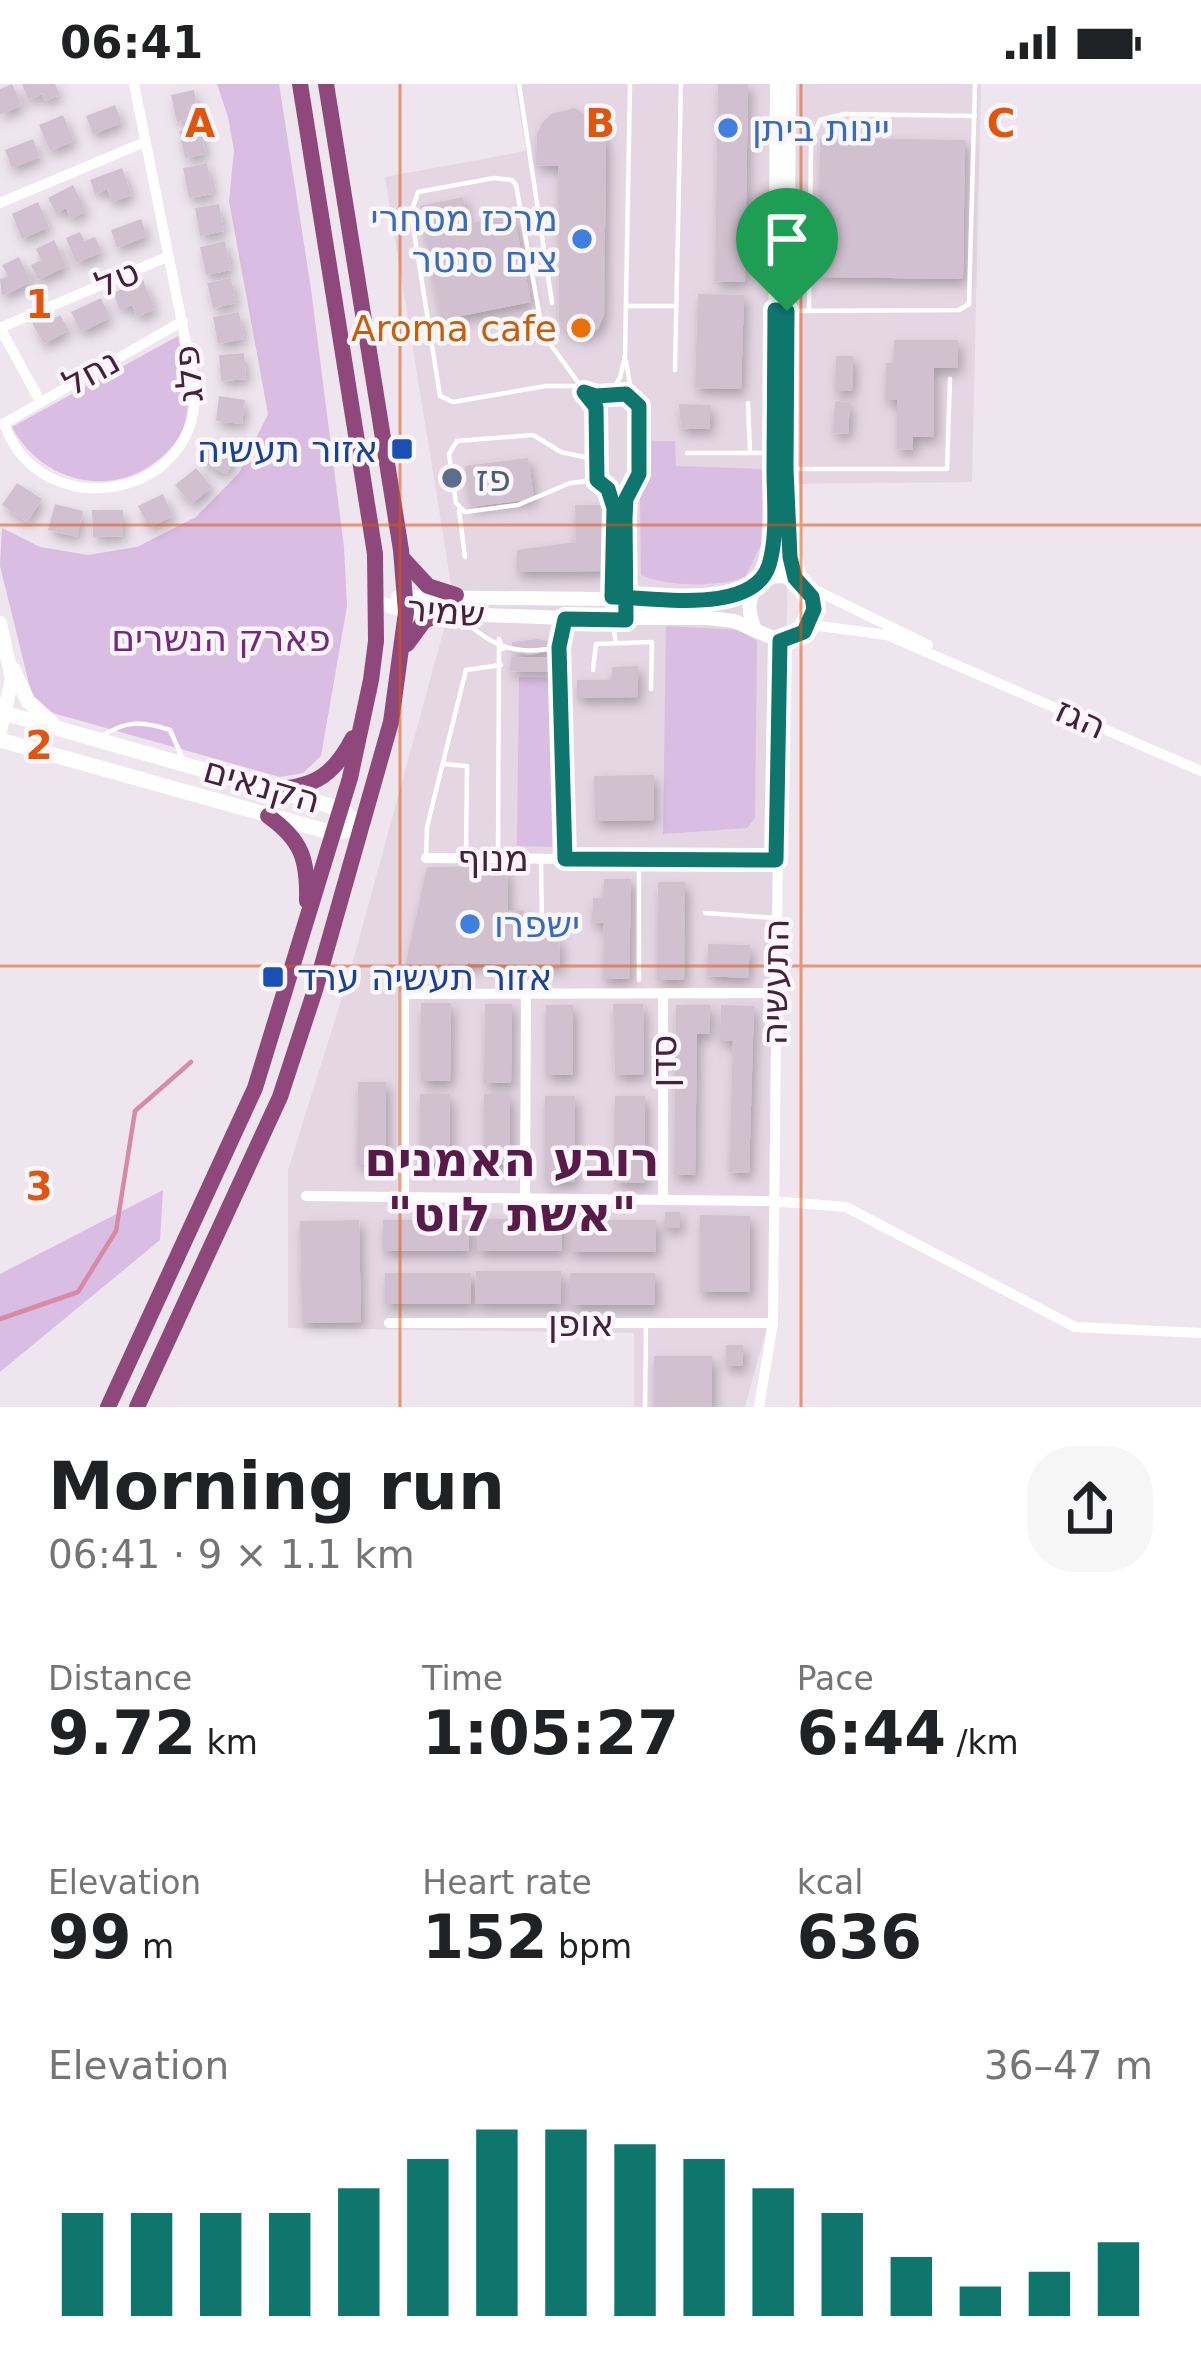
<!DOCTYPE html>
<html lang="en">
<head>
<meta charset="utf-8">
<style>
	body { margin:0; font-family:"DejaVu Sans","Noto Sans Hebrew",sans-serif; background:#f6f6f6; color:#202124; height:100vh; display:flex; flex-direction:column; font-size:45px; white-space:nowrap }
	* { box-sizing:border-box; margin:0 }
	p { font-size:39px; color:#757577 }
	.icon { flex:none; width:66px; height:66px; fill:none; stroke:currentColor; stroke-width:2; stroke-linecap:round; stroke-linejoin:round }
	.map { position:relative; height:1323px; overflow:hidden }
	.side { display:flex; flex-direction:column; background:#fff; flex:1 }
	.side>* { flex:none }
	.pin { position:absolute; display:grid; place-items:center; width:102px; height:102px; color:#fff; margin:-123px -51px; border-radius:50% 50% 50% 0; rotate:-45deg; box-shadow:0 0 12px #0007 }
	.pin .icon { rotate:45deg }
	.round { display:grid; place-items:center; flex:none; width:126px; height:126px; border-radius:48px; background:#f6f6f6 }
	.overview { display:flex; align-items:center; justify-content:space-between; height:204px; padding:0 48px }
	h1 { font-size:66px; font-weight:700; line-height:90px }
	.stats { display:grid; grid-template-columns:repeat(3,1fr); gap:18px; height:204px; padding:12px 48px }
	.stats div { display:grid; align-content:center }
	.stats b { font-size:60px; font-weight:700 }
	.stats small { font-size:33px; font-weight:400 }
	.stats p { font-size:33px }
	.chart { height:336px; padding:24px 48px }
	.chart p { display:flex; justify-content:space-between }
	.chart svg { width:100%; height:216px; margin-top:12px; stroke:#0f766e; stroke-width:6 }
	.status { display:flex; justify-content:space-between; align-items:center; height:84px; padding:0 60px; background:#fff; direction:ltr }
	.status svg { height:33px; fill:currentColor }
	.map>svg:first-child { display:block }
	.built { fill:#e4d6e3 }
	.green { fill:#d9bde2 }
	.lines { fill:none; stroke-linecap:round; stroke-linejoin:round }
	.stream { stroke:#d889a6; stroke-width:4.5 }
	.building { fill:#d1c1d0; filter:url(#shadow) }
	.service { stroke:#fff; stroke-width:4.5 }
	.minor { stroke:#fff; stroke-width:10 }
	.tertiary { stroke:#fff; stroke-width:14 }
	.secondary { stroke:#fff; stroke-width:15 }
	.trunk { stroke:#8e487c; stroke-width:16 }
	.route-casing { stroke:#fff; stroke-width:24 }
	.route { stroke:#0f766e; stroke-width:15 }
	.grid { fill:none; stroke:#e0560e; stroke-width:3; stroke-opacity:0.55 }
	.shop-dot { fill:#3f7fe0; stroke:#fbf6fb; stroke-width:4.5 }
	.food-dot { fill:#e8710a; stroke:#fbf6fb; stroke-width:4.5 }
	.transit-dot { fill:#1a4fb4; stroke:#fbf6fb; stroke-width:4.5 }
	.service-dot { fill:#5c6f8a; stroke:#fbf6fb; stroke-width:4.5 }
	.labels { text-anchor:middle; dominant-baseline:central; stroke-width:9; stroke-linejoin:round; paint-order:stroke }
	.shop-label { font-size:36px; fill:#366cbe; stroke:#fbf6fb; text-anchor:start }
	.street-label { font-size:36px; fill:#44223c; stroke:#fbf6fb }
	.food-label { font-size:36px; fill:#c56008; stroke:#fbf6fb; text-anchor:end }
	.transit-label { font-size:36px; fill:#164399; stroke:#fbf6fb; text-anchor:end }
	.service-label { font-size:36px; fill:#4e5e75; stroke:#fbf6fb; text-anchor:start }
	.park-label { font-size:36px; fill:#74287f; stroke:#fbf6fb }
	.district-label { font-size:48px; font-weight:bold; fill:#581b49; stroke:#fbf6fb }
	.grid-label { font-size:39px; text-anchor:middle; font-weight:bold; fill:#e0560e; stroke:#fbf6fb; stroke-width:9; stroke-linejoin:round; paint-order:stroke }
</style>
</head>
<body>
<div class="status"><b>06:41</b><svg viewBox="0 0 49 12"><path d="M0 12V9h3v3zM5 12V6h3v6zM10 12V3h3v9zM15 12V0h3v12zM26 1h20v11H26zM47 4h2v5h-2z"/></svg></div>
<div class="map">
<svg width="1201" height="1323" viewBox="0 0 1201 1323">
	<defs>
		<filter id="shadow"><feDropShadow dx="3.5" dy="6" stdDeviation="6" flood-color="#0004"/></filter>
	</defs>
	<rect width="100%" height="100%" fill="#efe5ef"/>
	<path class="built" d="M515 0H981L972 398 790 400 770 1232 745 1323H634V1249L288 1244V1086L350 888 453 512 385 93 526 67Z"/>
	<g class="green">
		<path d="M217 0H279L311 205 344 463 347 522 321 672 303 689 280 693 35 624 0 482 2 444 40 463 88 471 137 463 196 433 239 389 268 330 229 117 234 66 228 33Z"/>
		<path d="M178 252C183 279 192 307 186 335 182 354 169 368 154 379 106 415 39 395 12 343Z"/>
		<path d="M645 357H675L676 382 764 385 761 461 745 493C718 503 668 503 641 491L640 415Z"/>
		<path d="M666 542 739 546 757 557 755 734 747 744 663 750Z"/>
		<path d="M519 593 560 594 558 763 517 762Z"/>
		<path d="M163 1106 160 1156 0 1288V1190Z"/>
	</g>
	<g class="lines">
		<path class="stream" d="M0 1235 78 1208 116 1147 135 1027 191 978"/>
	</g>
	<g class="building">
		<path d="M12 0 22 21 0 31V5Z"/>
		<path d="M22 0H55L60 11 45 17 42 10 28 16Z"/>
		<path d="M718 0H748L745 198 715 197Z"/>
		<path d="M194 6 199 33 177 38 171 11Z"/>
		<path d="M115 21 122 39 93 50 86 32Z"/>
		<path d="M574 24 599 37 606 60 604 231 598 245 584 253 569 249 559 236 558 82 536 81 537 50 542 39 551 30Z"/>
		<path d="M63 31 74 57 50 67 39 41Z"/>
		<path d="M200 42 206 70 185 74 179 47Z"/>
		<path d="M820 54 965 56 963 195 818 193Z"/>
		<path d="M33 55 40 73 12 84 5 66Z"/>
		<path d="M207 79 213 110 189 114 183 84Z"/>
		<path d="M122 84 132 111 112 118 107 105 95 110 90 96Z"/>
		<path d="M73 101 86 127 71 135 66 124 56 129 48 114Z"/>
		<path d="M463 113 468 139 514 131 531 218 441 236 420 122Z"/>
		<path d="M38 118 49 143 22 155 12 130Z"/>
		<path d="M219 120 224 147 200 152 195 124Z"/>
		<path d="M141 135 147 152 117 164 111 146Z"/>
		<path d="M80 148 84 157 95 153 102 168 76 179 66 154Z"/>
		<path d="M54 156 67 182 38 196 31 181 41 176 36 165Z"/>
		<path d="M225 157 231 186 206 191 200 163Z"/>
		<path d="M19 173 31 198 2 212 0 195 8 192 2 181Z"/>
		<path d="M231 194 236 219 213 224 207 199Z"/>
		<path d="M143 196 155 225 137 233 132 221 120 226 113 209Z"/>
		<path d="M698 210 744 211 741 305 695 304Z"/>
		<path d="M101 214 110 234 81 248 71 228Z"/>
		<path d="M239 228 244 255 218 260 213 233Z"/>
		<path d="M60 231 69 246 44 260 32 239 44 232 48 238Z"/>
		<path d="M894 256H958V284H934V353H913V366L897 365V316H885L886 279H894Z"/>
		<path d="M244 269 246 295 221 297 219 271Z"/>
		<path d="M836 272H853L852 307H835Z"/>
		<path d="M219 312 245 316 242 340 216 337Z"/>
		<path d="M835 317 850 318 848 350 833 349Z"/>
		<path d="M679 320 710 321V345L681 344Z"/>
		<path d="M213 355 238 365 227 390 202 379Z"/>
		<path d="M528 374 534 415 470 423 465 382Z"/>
		<path d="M196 384 212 403 191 420 175 401Z"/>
		<path d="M17 399 42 415 27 438 2 421Z"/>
		<path d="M163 410 173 432 149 444 138 422Z"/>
		<path d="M55 420 83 427 77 453 48 446Z"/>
		<path d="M575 421H602L603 487 517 488V466L576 458Z"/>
		<path d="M92 426H123V452L93 453Z"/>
		<path d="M538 555 551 558 552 566 529 571 512 567V558Z"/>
		<path d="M511 573 554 574V588L510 587Z"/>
		<path d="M638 582V613L577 614V596H612V583Z"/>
		<path d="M654 691V736L595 737 594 692Z"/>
		<path d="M427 783H507L508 827 524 826 525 853H559L560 883 468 879 467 889 404 888Z"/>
		<path d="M604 795H631L629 895H603L604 839H592L593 814H603Z"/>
		<path d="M658 798H685L684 896H657Z"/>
		<path d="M708 860 750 861 748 894 707 892Z"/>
		<path d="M421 919H451L450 997H421Z"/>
		<path d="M485 920H512L511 999H484Z"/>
		<path d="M613 920H643L644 990 615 991Z"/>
		<rect x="546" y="921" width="27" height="70"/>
		<path d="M676 921H710L709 950H697L695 1091H674Z"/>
		<path d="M721 921 754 922 749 1089 729 1088 733 957H720Z"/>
		<path d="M358 998H386V1081H357Z"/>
		<rect x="420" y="1010" width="30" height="70"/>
		<rect x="484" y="1010" width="26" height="71"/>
		<rect x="545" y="1012" width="30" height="86"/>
		<path d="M615 1012H645V1099L615 1098Z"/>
		<path d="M665 1128H680V1144H664Z"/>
		<path d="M700 1131 750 1132V1208H700Z"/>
		<rect x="477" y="1135" width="85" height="32"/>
		<path d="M359 1136 361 1238 302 1239 300 1137Z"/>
		<rect x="383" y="1136" width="86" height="31"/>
		<rect x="571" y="1136" width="85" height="32"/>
		<path d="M476 1187H561V1220H475Z"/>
		<rect x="385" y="1189" width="86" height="31"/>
		<rect x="570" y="1189" width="85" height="32"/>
		<rect x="726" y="1261" width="17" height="21"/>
		<rect x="654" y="1272" width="58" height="51"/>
	</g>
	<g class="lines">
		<g class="service">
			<path d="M519 0 552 219"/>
			<path d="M626 222H674"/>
			<path d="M789 227 959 226 969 220 975 0"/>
			<path d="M809 227 811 57 820 36 844 30 975 32"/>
			<path d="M626 277 632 313"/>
			<path d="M675 286 681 0"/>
			<path d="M578 302H546L453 318 440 312 411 129 418 108 494 94 512 96 516 101 543 250 596 323"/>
			<path d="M610 309 620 294 625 272 630 0"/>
			<path d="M748 319 750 367"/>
			<path d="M687 369H771"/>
			<path d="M591 370 588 374 561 368 533 351 457 357 449 370 456 419 465 428 518 421 570 399 597 396"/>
			<path d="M792 385H947L950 295"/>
			<path d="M459 426 465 473"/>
			<path d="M463 535C493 564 517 572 559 563L564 538"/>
			<path d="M612 535 616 559"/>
			<path d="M559 563 565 775"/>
			<path d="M593 586 596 560 652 558 651 605"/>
			<path d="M102 652C127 636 142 637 170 646L182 673"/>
			<path d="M443 680 467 682 466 772"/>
			<path d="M498 773 499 555 503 565"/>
			<path d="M426 774 427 743 466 586 501 581"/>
			<path d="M541 774 542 846"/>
			<path d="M705 829 776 834"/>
			<path d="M639 896V775"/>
			<path d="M645 1323 646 1239"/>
		</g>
		<g class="minor">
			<path d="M0 119 145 58"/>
			<path d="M0 244 167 173"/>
			<path d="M0 244 40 317"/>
			<path d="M610 309 626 310 639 322V390L634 400 617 407 601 401 595 385 596 323Z"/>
			<path d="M4 339C39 444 206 416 194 299L134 0"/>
			<path d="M3 340 183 237"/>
			<path d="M608 405 614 424 612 535"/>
			<path d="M805 501 928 561"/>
			<path d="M626 535 624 435 632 402"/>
			<path d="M804 548 819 542 887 551 1201 687"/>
			<path d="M426 774 777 776"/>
			<path d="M663 910V1116"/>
			<path d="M306 1112 772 1117 846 1123 1075 1243 1201 1249"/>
			<path d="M404 1113V910L775 909"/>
			<path d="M525 1114 526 910"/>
			<path d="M389 1239H773"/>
			<path d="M759 1323 773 1239 780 557"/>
		</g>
		<g class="tertiary">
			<path d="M789 0 786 443 795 494"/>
			<path d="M763 497 771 477 774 443 777 0"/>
			<path d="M398 513 695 516 724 515 756 503"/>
			<path d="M375 517 406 528 565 534H708L734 537 780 557 796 554 811 538C826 472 726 480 755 545"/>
			<path d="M0 539 12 595 0 647"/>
		</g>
		<g class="secondary">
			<path d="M12 584 28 617 51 638"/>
			<path d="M0 628 341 725 363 743"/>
			<path d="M0 656 333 749 363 743"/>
		</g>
		<g class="trunk">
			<path d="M404 476 428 502 456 511"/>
			<path d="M407 560 424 537 438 530"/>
			<path d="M277 705C316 703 335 689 353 654"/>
			<path d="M268 732C302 756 308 776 307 817"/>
			<path d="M108 1323 255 1004 350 694 371 596 376 557 375 470 300 0"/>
			<path d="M137 1323 280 1013 315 906 391 638 406 528 401 466 326 0"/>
		</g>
	</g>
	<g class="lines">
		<g class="route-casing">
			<path id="route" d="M787 227 786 385H774C774 415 778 451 769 481 753 532 654 513 612 513L614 424 608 405 597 396 596 323 584 308 596 312 626 310 639 322V390L626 415 625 434 626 536 565 535 559 563 565 775 776 776 780 557 804 548 814 525 812 513 795 494 790 473 786 385H774L775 226 787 227"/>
		</g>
		<use href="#route" class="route"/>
	</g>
	<path class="grid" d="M400 0V1323M801 0V1323M0 441H1201M0 882H1201"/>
	<g class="shop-dot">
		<circle cx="728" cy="44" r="12"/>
		<circle cx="582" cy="155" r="12"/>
		<circle cx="470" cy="840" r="12"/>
	</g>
	<circle class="food-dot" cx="581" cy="244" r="12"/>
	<g class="transit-dot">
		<rect x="390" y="353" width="24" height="24" rx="6"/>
		<rect x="261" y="881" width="24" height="24" rx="6"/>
	</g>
	<circle class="service-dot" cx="452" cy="394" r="12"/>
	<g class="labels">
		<g class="shop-label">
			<text x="752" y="44">יינות ביתן</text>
			<text x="558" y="134" text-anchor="end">מרכז מסחרי<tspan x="558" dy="41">צים סנטר</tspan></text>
			<text x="494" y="840">ישפרו</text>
		</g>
		<g class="street-label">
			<text transform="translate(117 194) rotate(-23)">טל</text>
			<text transform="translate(91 288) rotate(-29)">נחל</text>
			<text transform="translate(188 290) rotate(-95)">פלג</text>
			<text transform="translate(446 527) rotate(5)">שמיר</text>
			<text transform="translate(1081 634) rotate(24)">הגז</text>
			<text transform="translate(262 701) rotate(16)">הקנאים</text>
			<text x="493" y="774">מנוף</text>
			<text transform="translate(775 898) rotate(-89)">התעשיה</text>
			<text transform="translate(663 977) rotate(-90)">סדן</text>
			<text x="581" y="1239">אופן</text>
		</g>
		<g class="food-label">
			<text x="557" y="244">Aroma cafe</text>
		</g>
		<g class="transit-label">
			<text x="378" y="365">אזור תעשיה</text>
			<text x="297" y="893" text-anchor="start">אזור תעשיה ערד</text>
		</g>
		<g class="service-label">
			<text x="476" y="394">פז</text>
		</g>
		<g class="park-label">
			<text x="221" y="554">פארק הנשרים</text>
		</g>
		<g class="district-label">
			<text x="512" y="1075">רובע האמנים<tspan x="512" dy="55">"אשת לוט"</tspan></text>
		</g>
	</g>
	<g class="grid-label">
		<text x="200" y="53">A</text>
		<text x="600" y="53">B</text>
		<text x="1001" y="53">C</text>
		<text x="39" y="234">1</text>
		<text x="39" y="675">2</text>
		<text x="39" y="1116">3</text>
	</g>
</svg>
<div class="pin" style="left:787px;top:227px;background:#1e9e55"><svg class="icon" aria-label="arrive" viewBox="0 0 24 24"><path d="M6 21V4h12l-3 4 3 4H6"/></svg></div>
</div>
<section class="side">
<div class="overview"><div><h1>Morning run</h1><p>06:41 · 9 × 1.1 km</p></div><a class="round"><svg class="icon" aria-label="share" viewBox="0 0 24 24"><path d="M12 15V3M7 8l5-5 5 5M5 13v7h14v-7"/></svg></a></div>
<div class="stats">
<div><p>Distance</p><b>9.72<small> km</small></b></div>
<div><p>Time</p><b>1:05:27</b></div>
<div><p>Pace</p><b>6:44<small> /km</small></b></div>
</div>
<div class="stats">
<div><p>Elevation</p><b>99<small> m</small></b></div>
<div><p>Heart rate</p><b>152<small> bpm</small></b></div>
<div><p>kcal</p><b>636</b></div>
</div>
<div class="chart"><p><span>Elevation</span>36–47 m</p>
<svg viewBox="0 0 160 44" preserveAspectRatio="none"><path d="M5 44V23M15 44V23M25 44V23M35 44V23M45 44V18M55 44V12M65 44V6M75 44V6M85 44V9M95 44V12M105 44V18M115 44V23M125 44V32M135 44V38M145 44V35M155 44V29"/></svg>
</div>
</section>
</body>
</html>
